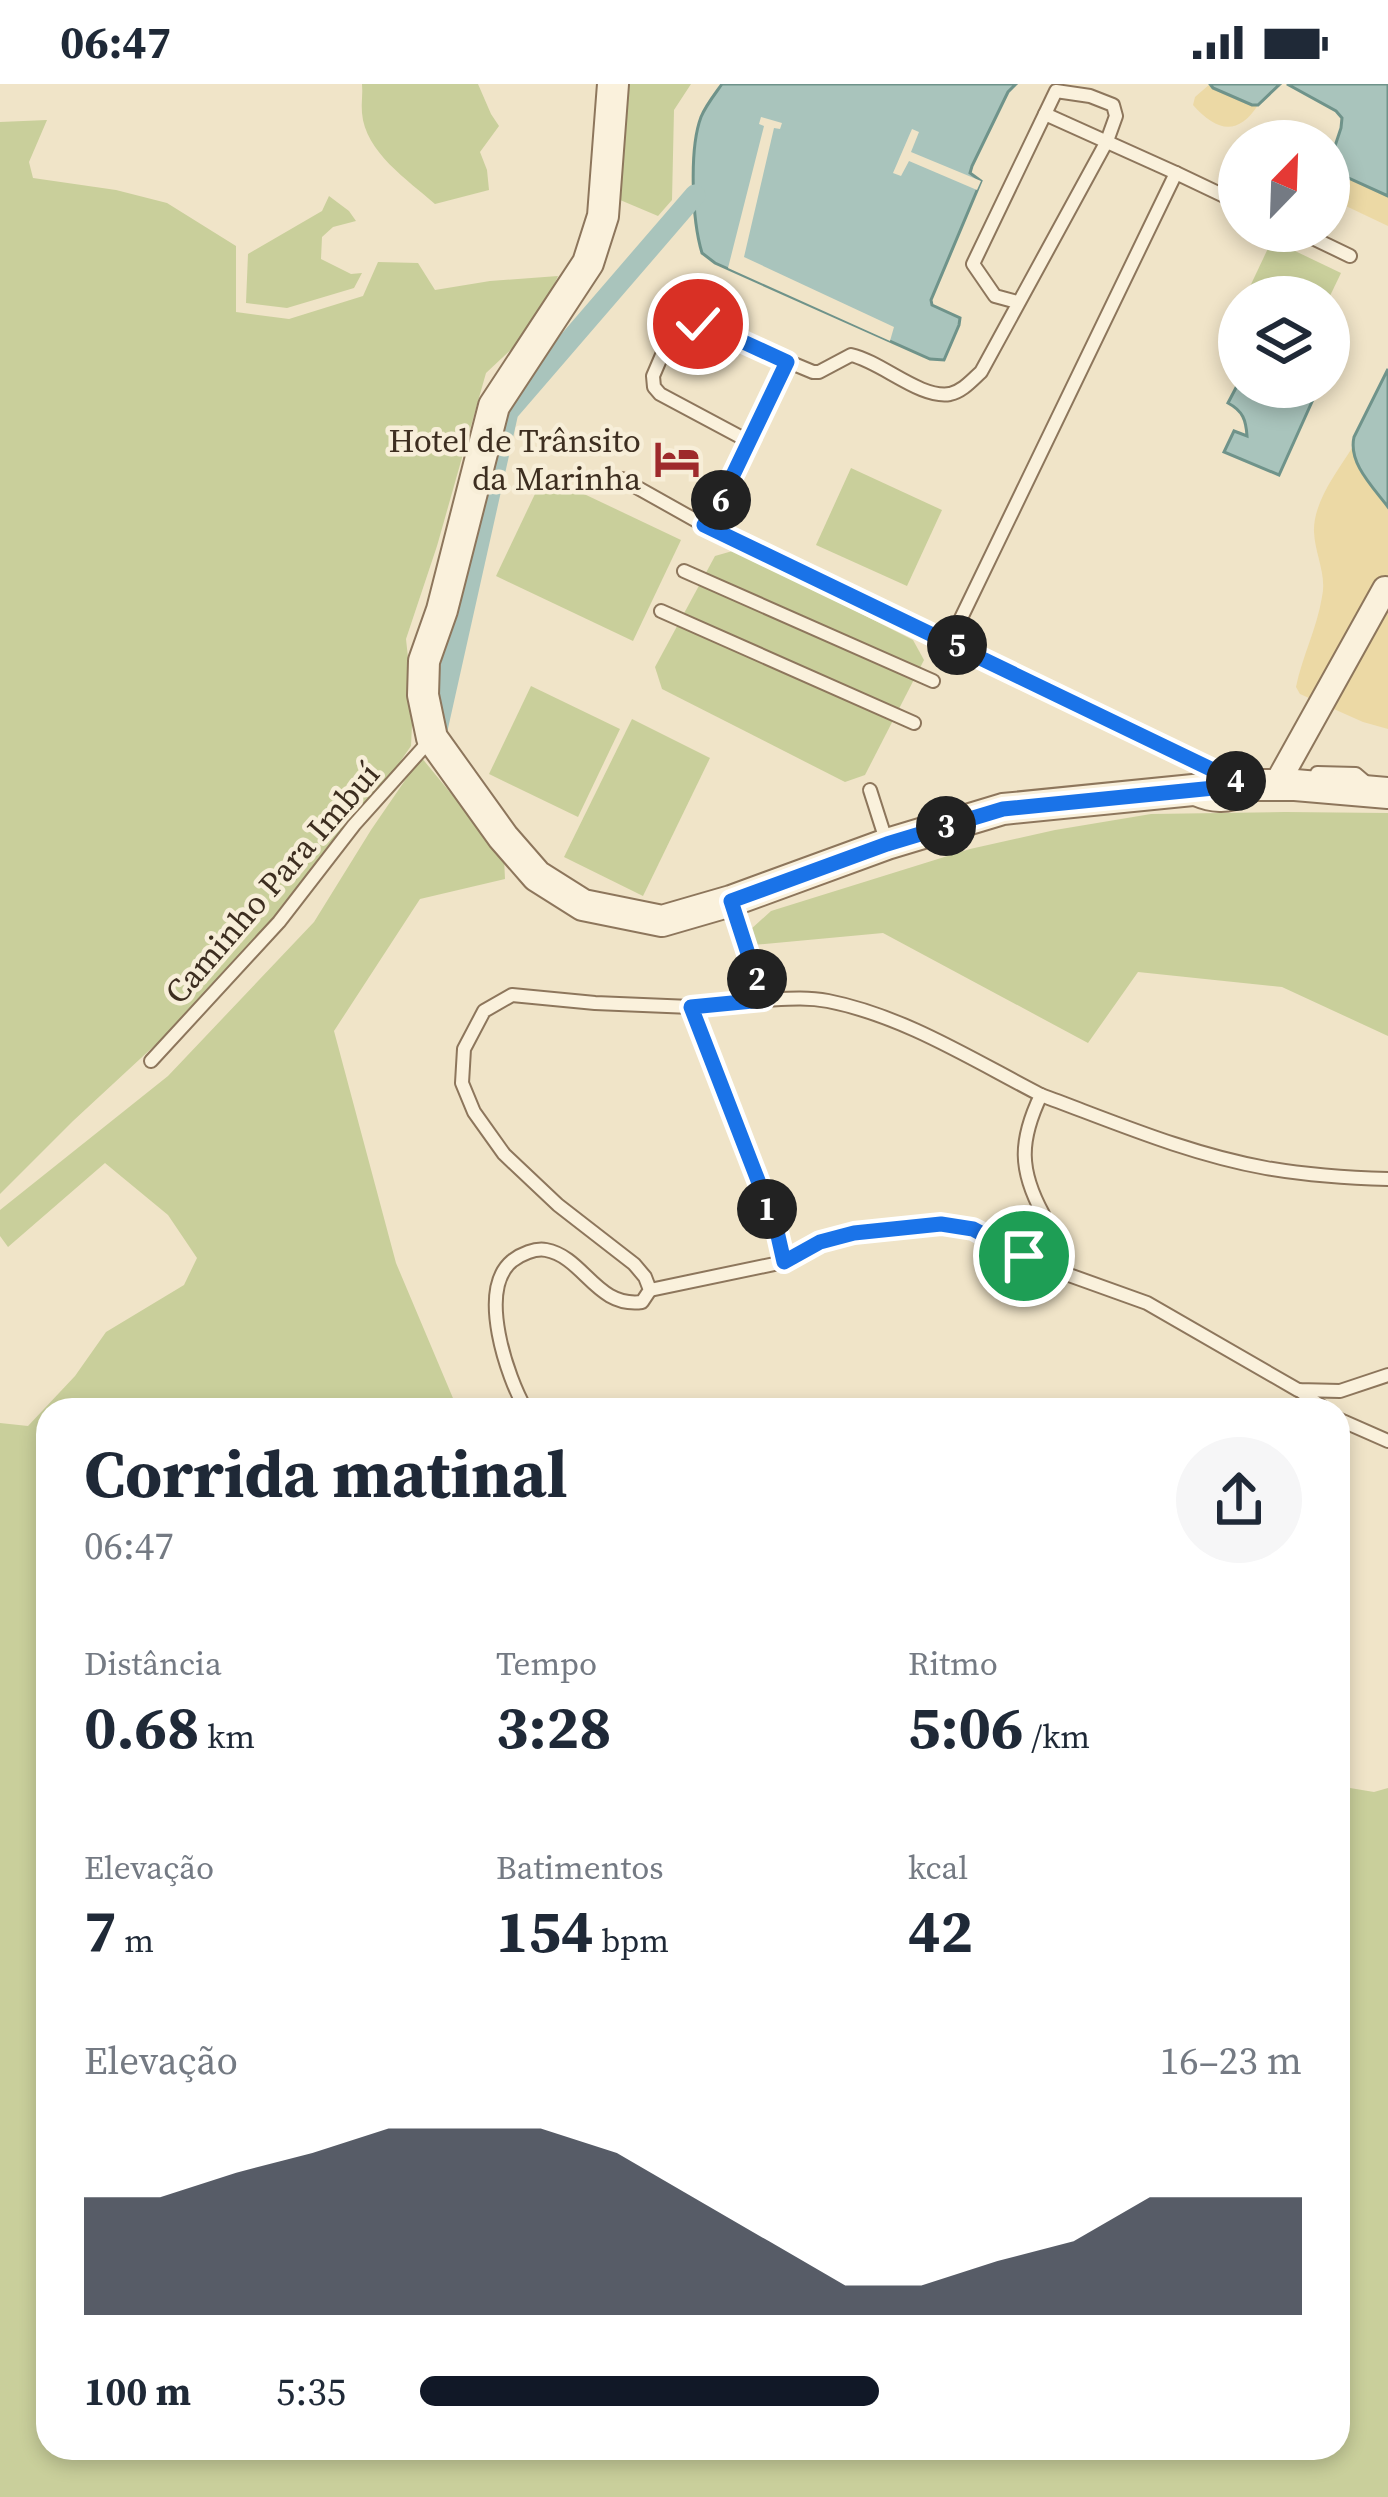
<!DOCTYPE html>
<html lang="pt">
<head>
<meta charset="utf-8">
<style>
	body { margin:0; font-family:"Source Serif 4",serif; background:#f6f6f7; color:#1f2937; height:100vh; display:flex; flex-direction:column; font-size:45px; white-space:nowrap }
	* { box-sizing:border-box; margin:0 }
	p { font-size:39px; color:#747a83 }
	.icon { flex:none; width:66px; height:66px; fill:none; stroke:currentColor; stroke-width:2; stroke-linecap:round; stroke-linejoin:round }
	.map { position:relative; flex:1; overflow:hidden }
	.drawer { position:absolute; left:36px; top:1314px; width:1314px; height:1062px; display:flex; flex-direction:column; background:#fff; border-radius:36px; box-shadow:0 6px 18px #0003 }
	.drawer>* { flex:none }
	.needle { width:78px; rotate:23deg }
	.fabs { position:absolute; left:1218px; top:36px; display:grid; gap:24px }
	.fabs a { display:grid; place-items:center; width:132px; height:132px; border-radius:50%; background:#fff; box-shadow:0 6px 18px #0003; font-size:60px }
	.pin { position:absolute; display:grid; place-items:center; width:102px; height:102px; color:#fff; margin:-51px; border:6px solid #fff; border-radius:50%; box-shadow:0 3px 12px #0007 }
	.km { position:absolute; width:60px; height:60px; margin:-30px; border-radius:50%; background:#222; color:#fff; font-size:33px; line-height:60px; text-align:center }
	.round { display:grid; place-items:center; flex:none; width:126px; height:126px; border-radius:63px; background:#f6f6f7 }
	.summary { display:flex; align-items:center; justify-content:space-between; height:204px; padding:0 48px }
	h1 { font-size:66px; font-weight:700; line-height:90px }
	.metrics { display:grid; grid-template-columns:repeat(3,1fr); gap:18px; height:204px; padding:12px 48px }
	.metrics div { display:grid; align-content:center }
	.metrics b { font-size:60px; font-weight:700 }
	.metrics small { font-size:33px; font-weight:400 }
	.metrics p { font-size:33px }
	.chart { height:336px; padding:24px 48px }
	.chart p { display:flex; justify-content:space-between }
	.chart svg { width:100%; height:216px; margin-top:12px; fill:#111827; opacity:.7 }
	ul { padding:0 48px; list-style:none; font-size:39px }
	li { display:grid; grid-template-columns:192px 144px 1fr; align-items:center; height:90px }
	li i { height:30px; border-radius:15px; background:#111827 }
	.status { display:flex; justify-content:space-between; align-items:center; height:84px; padding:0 60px; background:#fff; direction:ltr }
	.status svg { height:33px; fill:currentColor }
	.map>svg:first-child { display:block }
	.green { fill:#c9cf9b }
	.sand { fill:#ecd9a5 }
	.water { fill:#a9c4bc; stroke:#6f938a; stroke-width:3 }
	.pier { fill:#f0e4c8 }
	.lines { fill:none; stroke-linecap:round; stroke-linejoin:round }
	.canal { stroke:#a9c4bc; stroke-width:21 }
	.service-casing { stroke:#8d765c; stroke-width:16 }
	.minor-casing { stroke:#8d765c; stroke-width:28 }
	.tertiary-casing { stroke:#8d765c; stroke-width:34 }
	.service { stroke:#faf1dc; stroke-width:12 }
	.minor { stroke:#faf1dc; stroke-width:24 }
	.tertiary { stroke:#faf1dc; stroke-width:30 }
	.route-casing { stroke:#fff; stroke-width:24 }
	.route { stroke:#1a73e8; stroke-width:15 }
	.labels { text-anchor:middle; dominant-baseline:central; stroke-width:9; stroke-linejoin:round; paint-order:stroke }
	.poi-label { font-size:33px; fill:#3d2e20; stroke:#f7eed8; text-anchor:end }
	.street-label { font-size:33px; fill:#3d2e20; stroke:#f7eed8 }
</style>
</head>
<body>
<div class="status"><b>06:47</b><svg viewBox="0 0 49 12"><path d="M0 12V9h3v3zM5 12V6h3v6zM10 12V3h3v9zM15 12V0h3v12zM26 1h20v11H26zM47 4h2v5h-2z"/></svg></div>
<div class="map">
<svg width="1388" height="2413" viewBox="0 0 1388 2413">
	<rect width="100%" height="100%" fill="#f0e4c8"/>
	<g class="green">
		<path d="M362 0H478L491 30 499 42 480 68 487 86 489 106 435 120C408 96 365 68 362 29 361 19 363 9 362 0Z"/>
		<path d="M627 0H691L674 26 672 116 658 132 613 113Z"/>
		<path d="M47 36 29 78 33 94 116 106 167 119 236 162V228L289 235 363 212 378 178 418 179 435 206 490 197 558 192 535 243 486 289 437 462 406 555 413 620 411 662 289 837 73 1037 0 1110V38Z"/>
		<path d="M329 112 349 127 356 137 333 143 322 153 321 175 351 190 362 189 354 204 287 224 246 219 248 170 322 127Z"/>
		<path d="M1272 156 1341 189 1329 214 1245 213Z"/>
		<path d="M851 384 942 426 907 502 816 461Z"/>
		<path d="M544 391 681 456 633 557 496 492Z"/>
		<path d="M736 466 913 556 924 576 865 691 845 698 662 605 655 583 715 472Z"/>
		<path d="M531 602 620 645 578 733 489 690Z"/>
		<path d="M632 635 710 674 643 812 564 773Z"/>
		<path d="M421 673 504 774 505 795 420 815 334 947 396 1179 458 1326H48V2364H1338V1702L1374 1708 1388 1704V2413H0V1339L28 1342 75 1292 106 1248 184 1201 197 1174 168 1131 105 1079 8 1163 0 1152V1126L168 992 314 838 371 746Z"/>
		<path d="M1285 728 1388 729V952L1282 903 1138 888 1088 959 883 849 753 861 750 846 771 827 970 765 1055 746 1151 730Z"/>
	</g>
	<g class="sand">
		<path d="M1210 0 1213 4 1251 21H1258C1238 52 1217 48 1193 21L1195 13Z"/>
		<path d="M1329 80 1335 89 1388 112V142L1329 114Z"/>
		<path d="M1352 364 1363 390 1388 423V645L1363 638 1300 610 1296 603C1302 573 1317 544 1322 513 1327 490 1315 471 1314 448 1313 418 1337 388 1352 364Z"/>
	</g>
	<g class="water">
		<path d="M722 0H1016L1008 8 972 82 970 89 981 97 931 216 932 221 960 234 959 241 944 276 930 275 715 179 702 169C692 136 689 65 701 33 706 21 715 10 722 0Z"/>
		<path d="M1210 0H1280L1258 21H1252L1213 4Z"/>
		<path d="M1287 0H1388V112L1331 86 1329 80 1341 44 1342 34 1336 27Z"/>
		<path d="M1388 285V423C1373 403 1348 379 1354 353Z"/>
		<path d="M1239 298V303H1298L1315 311 1279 391 1224 368 1234 347 1247 352C1246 336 1243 327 1228 319Z"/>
	</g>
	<g class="pier">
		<path d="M761 33 782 39 780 45 774 44 744 173 894 243 890 257 728 184 764 42 759 40Z"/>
		<path d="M912 45 919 48 911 68 981 97 977 106 909 77 901 92 893 89Z"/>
	</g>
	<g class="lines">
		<path class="canal" d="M436 650 508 328 695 111"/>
		<g class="service-casing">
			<g id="service">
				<path d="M1176 89 1239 119"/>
				<path d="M1298 147 1350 172"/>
				<path d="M748 357 660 310 654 303 653 292 671 250 683 242 698 240 813 288H819L851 271C882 278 920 315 950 310 963 307 972 296 981 288L1107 57 1116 32 1113 21 1090 12 1056 7 973 180 995 212 1017 218"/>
				<path d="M622 395 704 441 1229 694"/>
				<path d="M704 441 721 416 787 278"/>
				<path d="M684 487 933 597"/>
				<path d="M661 527 914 639"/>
				<path d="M950 557 1176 89 1045 30"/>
				<path d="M1317 689 1356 690 1370 702"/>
				<path d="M870 706 886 756"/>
				<path d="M1194 715C1210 722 1229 724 1245 715L1244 705"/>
				<path d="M732 818 763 916C785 915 806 913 828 917 904 932 973 976 1041 1011 1019 1057 1019 1086 1043 1130"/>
				<path d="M691 923 776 1143 784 1178"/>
				<path d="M151 977 279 838 354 741 431 655"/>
				<path d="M1041 1011C1114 1038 1188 1070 1266 1084 1306 1091 1347 1094 1388 1095"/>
				<path d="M650 1206 784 1178 820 1158 854 1149 941 1140 973 1145 1044 1182 1147 1219 1298 1306 1340 1307 1388 1291"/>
				<path d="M1299 1306 1326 1326"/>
				<path d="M526 1326C507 1293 477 1206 512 1177 521 1170 535 1164 546 1166 584 1173 596 1224 642 1218L650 1206 645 1193 634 1180 558 1121 504 1070 474 1028 462 999 464 965 484 927 512 911 595 919 691 923 763 916"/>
				<path d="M1338 1335 1388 1357"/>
			</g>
		</g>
		<g class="minor-casing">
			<path id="minor" d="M1276 701 1385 505"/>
		</g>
		<g class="tertiary-casing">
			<path id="tertiary" d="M613 0 603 132 588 179 494 322 442 526 424 577 423 611 432 654 503 753 537 792 583 821 662 837 731 817 887 760 1003 725 1243 701H1295L1388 709"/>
		</g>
		<use href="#service" class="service"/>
		<use href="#minor" class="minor"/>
		<use href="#tertiary" class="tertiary"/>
	</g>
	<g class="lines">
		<g class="route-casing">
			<path id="route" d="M698 240 713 244 787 278 721 416 704 441 1244 701 1003 725 887 760 731 817 763 916 691 923 776 1143 784 1178 820 1158 854 1149 941 1140 973 1145 1024 1172"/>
		</g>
		<use href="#route" class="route"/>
	</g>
	<defs>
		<g id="hotel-bare" transform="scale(3.6)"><path d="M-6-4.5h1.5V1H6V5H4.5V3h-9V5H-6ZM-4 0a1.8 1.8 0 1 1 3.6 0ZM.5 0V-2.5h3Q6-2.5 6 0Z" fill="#9e2a2b" stroke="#f7eed8" stroke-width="2.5" paint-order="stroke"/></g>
	</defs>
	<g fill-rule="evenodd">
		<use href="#hotel-bare" x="677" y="375"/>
	</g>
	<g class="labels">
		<g class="poi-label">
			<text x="641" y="356">Hotel de Trânsito<tspan x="641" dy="38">da Marinha</tspan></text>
		</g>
		<g class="street-label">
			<text transform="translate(272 799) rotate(-49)">Caminho Para Imbuí</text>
		</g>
	</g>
</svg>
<div class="fabs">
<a><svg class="needle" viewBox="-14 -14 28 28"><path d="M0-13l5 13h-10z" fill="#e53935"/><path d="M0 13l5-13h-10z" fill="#747a83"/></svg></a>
<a><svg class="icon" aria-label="layers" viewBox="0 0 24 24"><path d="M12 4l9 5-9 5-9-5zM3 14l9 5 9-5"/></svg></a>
</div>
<div class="pin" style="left:1024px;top:1172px;background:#1e9e55"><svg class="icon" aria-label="arrive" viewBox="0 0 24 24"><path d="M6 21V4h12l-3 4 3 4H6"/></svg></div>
<div class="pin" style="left:698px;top:240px;background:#d93025"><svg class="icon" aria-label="check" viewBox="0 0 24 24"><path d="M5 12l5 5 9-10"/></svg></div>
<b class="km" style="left:767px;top:1125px">1</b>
<b class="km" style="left:757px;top:895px">2</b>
<b class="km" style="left:946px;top:742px">3</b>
<b class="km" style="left:1236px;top:697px">4</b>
<b class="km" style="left:957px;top:561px">5</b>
<b class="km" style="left:721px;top:416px">6</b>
<section class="drawer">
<div class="summary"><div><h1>Corrida matinal</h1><p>06:47</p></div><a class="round"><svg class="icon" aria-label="share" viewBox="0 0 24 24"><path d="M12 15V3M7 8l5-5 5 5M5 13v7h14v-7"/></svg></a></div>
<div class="metrics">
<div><p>Distância</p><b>0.68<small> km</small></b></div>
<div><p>Tempo</p><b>3:28</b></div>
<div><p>Ritmo</p><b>5:06<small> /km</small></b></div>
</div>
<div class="metrics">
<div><p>Elevação</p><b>7<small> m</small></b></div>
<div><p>Batimentos</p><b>154<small> bpm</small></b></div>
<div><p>kcal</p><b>42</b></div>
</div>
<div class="chart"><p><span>Elevação</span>16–23 m</p>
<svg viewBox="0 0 160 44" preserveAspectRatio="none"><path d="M0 44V20L10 20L20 15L30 11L40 6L50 6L60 6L70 11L80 20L90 29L100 38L110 38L120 33L130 29L140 20L150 20L160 20V44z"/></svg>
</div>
<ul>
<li><b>100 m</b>5:35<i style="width:52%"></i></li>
</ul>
</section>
</div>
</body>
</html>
